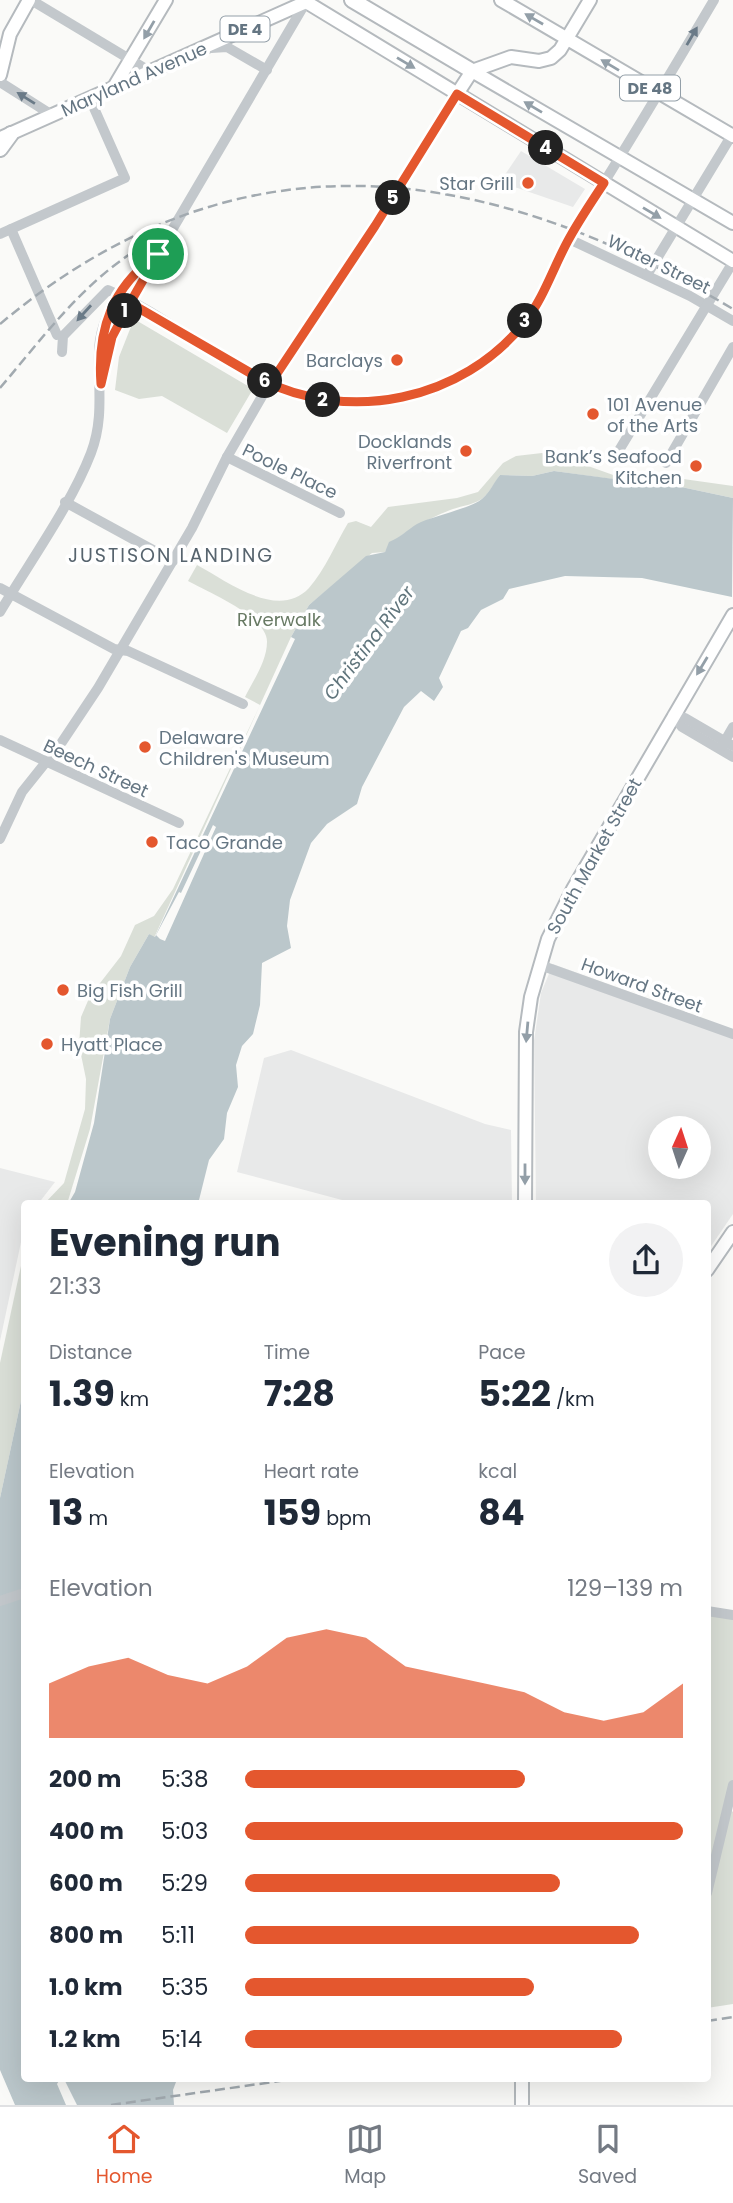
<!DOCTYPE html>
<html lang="en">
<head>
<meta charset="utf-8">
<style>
	body { margin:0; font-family:Poppins,sans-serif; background:#f2f2f3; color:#1f2937; height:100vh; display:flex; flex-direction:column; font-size:26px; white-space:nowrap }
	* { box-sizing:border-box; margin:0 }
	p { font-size:23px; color:#747a83 }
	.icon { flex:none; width:38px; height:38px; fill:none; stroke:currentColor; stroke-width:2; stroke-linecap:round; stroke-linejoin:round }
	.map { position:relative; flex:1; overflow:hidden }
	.panel { position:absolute; left:21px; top:1200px; width:690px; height:882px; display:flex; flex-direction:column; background:#fff; border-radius:7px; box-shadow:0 7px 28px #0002 }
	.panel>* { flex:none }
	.needle { width:46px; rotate:3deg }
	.tools { position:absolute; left:648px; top:1116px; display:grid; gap:14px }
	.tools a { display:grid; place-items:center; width:63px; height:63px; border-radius:50%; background:#fff; box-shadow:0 7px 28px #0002; font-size:35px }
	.pin { position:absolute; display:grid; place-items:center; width:60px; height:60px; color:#fff; margin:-30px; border:4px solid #fff; border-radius:50%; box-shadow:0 2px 7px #0007 }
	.km { position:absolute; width:35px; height:35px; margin:-18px; border-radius:50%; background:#222; color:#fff; font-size:19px; line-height:35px; text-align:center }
	.round { display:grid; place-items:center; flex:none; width:74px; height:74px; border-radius:37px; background:#f2f2f3 }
	.head { display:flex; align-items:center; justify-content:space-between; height:119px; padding:0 28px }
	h1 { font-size:38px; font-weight:700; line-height:52px }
	.metrics { display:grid; grid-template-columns:repeat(3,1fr); gap:10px; height:119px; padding:7px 28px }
	.metrics div { display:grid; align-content:center }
	.metrics b { font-size:35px; font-weight:700 }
	.metrics small { font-size:19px; font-weight:400 }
	.metrics p { font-size:19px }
	.chart { height:196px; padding:14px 28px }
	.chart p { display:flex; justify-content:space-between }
	.chart svg { width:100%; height:126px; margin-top:7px; fill:#e4572e; opacity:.7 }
	ul { padding:0 28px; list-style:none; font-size:23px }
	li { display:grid; grid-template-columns:112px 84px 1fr; align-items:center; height:52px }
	li i { height:18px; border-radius:9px; background:#e4572e }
	.tab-bar { display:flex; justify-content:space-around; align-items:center; height:98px; border-top:2px solid #e0e1e3; background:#fff; font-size:19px; color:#747a83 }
	.tab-bar a { display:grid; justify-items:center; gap:4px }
	.tab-bar .selected { color:#e4572e }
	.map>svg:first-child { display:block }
	.built { fill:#e8e9e9; fill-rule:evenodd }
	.green { fill:#dadfd7 }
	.water { fill:#bbc7cb }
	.pier { fill:#fafaf8 }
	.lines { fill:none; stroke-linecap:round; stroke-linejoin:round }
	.major-casing { stroke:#b5babe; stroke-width:16 }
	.highway-casing { stroke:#b4b9bd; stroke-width:18 }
	.minor { stroke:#c3c8cc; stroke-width:10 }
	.major { stroke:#fff; stroke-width:12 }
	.highway { stroke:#fff; stroke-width:14 }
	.rail { stroke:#a2aab0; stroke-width:2.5; stroke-dasharray:10 5; stroke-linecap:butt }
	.oneway { fill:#939fa8 }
	.oneway2 { fill:#6a7a87 }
	.route-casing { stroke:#fff; stroke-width:14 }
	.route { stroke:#e4572e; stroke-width:9 }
	.poi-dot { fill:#e4572e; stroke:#fff; stroke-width:2.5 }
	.labels { text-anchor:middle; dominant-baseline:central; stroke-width:7; stroke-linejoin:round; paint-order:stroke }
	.shield { fill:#fff; stroke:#939fa8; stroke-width:2 }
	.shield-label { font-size:16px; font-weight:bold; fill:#657683 }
	.street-label { font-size:18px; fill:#657683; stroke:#fff }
	.poi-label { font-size:18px; fill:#657683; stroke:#fff; text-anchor:start }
	.park-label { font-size:18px; fill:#687a64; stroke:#fff }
	.neighbourhood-label { font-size:19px; letter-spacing:2px; fill:#57646e; stroke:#fff }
	.water-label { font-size:19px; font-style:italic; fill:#60757c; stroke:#fff }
</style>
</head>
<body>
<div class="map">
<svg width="733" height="2105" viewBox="0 0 733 2105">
	<rect width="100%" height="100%" fill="#fafaf8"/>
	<g class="built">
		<path d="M521 151 585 189 573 207 500 182Z"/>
		<path d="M553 964 733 1030V1214L707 1252V1204H536L534 1041 541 993ZM660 1129H698V1167H660Z"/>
		<path d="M291 1050 485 1124 511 1130 512 1204H357L237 1172 264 1058Z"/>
		<path d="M0 1168 55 1182 38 1204H24V1228L0 1341Z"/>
	</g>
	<g class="green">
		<path d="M134 319 253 389 227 433 162 396 139 399 115 390 119 357Z"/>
		<path d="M542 453 568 464 588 466 616 476H662L733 486V498L653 481 648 484 554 471 532 476 500 475C495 482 490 492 483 498 476 504 462 506 453 509 436 515 392 536 385 552L372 553 309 605 291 637 154 938 149 934 130 967 110 1019 90 1129 67 1204H44L64 1183 85 1109 86 1079 79 1045 81 1017 90 996 121 956 135 925 154 916 173 889 260 705 245 697C253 681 267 661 267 642 268 617 208 592 188 581L197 565C227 581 278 621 309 588 325 570 336 543 348 523L356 521 371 527 388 507 457 498 478 492 503 463 516 456Z"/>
		<path d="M24 1252V1387L0 1498V1363Z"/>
		<path d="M707 1611 733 1615V1785L728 1808 733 1812V2004L707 2008Z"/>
	</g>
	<g class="water">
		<path d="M554 471 644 483 653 481 733 498 732 597 642 578 565 576 509 589 503 599 481 610 468 628 461 631 439 678 443 687 434 701 421 691 404 707 362 787 357 804 327 824 311 843 290 900 287 926 291 948 262 963 260 1005 253 1034 242 1046 236 1065 238 1087 227 1113 224 1139 209 1160 198 1204H68L75 1192 94 1123 110 1019 130 967 149 934 155 937 295 639 291 637 309 605 366 556 385 552 389 542C401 537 407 530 417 524 432 516 473 508 483 498 490 492 494 482 500 475L532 476Z"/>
		<path d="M24 1387V2079H60L57 2084 66 2105H15L0 2070V1498Z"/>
		<path d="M64 2079H190L176 2082 173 2090 174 2105H77Z"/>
	</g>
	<path class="pier" d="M213 825 216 827 165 941 160 939 156 935 179 892 181 893Z"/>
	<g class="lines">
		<g class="major-casing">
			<g id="major">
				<path d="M303 0 733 261"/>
				<path d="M501 0 733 136"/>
				<path d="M472 71 733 223"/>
				<path d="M472 71 511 57 539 61 551 58 560 50 590 0"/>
				<path d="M0 75 10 34 29 0"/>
				<path d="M114 87 166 0"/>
				<path d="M457 94 472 71"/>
				<path d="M3 137 306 2"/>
				<path d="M525 1204 526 1032 531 997 548 939 573 889 733 615"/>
				<path d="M707 1270 733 1232"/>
				<path d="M522 2105V2079"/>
			</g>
		</g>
		<g class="highway-casing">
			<g id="highway">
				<path d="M352 0 472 71"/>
				<path d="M0 149 11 134"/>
			</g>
		</g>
		<g class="minor">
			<path d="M31 0 151 72"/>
			<path d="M211 48 227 47 267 70"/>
			<path d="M0 82 52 115"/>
			<path d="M11 229 57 335"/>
			<path d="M0 234 125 178 90 99"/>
			<path d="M569 239 690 296 733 321"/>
			<path d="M647 275 733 133"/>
			<path d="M62 352 63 336 108 290C174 318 228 374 298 394 384 419 481 385 532 311 552 282 563 248 582 218 627 146 671 73 714 0"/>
			<path d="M101 384 108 348 122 315 306 2"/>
			<path d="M618 452 733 262"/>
			<path d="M227 457 340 513"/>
			<path d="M666 463 733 347"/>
			<path d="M65 502 173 561"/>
			<path d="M0 588 114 649 128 651 243 704"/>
			<path d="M0 612C29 563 71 505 91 453 104 419 98 388 99 353 99 314 128 276 158 254"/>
			<path d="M673 715 682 727 733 757"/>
			<path d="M673 715 685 718 733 746"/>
			<path d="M0 740 179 823"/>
			<path d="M722 746 733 727"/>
			<path d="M0 839 22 792 62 742 98 688 192 528 227 457 276 372 375 226 457 94"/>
			<path d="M540 965 733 1034"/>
			<path d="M0 1601 24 1593"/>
			<path d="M707 1611 733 1615"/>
			<path d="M707 1893 733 1785"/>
		</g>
		<use href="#major" class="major"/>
		<use href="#highway" class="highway"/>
		<g class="rail">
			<path d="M0 324C236 126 482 159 733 309"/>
			<path d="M0 388C40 341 78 289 130 254"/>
			<path d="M707 2021 733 2017"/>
			<path d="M111 2105 294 2079"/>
		</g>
	</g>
	<defs><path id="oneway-solid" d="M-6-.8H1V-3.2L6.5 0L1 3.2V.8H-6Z" transform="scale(1.75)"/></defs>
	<g class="oneway">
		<use href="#oneway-solid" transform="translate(534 19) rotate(-150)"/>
		<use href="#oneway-solid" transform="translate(149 30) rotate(120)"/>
		<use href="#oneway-solid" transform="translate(406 63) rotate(31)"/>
		<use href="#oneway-solid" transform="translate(610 65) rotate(-149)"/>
		<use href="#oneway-solid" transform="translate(533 107) rotate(-149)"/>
		<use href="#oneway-solid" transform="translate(652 213) rotate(31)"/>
		<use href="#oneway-solid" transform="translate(702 666) rotate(121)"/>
		<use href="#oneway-solid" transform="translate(527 1032) rotate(95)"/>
		<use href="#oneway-solid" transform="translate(525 1174) rotate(90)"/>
	</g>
	<g class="oneway2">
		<use href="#oneway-solid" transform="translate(692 36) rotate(-60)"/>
		<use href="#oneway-solid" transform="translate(26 98) rotate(-148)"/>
		<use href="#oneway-solid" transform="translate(84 313) rotate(132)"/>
	</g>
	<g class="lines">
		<g class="route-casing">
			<path id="route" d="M158 254C112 287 97 329 101 384L112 337 130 303 260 379C349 424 462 401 525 322 545 296 554 265 570 237 580 219 592 201 604 183L457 94 375 226 270 384 130 303 158 254"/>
		</g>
		<use href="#route" class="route"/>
	</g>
	<g class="poi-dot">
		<circle cx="528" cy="183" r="7"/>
		<circle cx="397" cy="360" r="7"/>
		<circle cx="593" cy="414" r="7"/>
		<circle cx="466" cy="451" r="7"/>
		<circle cx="696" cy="466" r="7"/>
		<circle cx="145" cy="747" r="7"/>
		<circle cx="152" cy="842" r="7"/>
		<circle cx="63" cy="990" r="7"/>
		<circle cx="47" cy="1044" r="7"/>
	</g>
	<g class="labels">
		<g class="shield">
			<rect x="220.5" y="16.5" width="49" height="25" rx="5"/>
			<rect x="620" y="75.5" width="60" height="25" rx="5"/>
		</g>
		<g class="shield-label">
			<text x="245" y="29">DE 4</text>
			<text x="650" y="88">DE 48</text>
		</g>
		<g class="street-label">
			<text transform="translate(134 79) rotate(-24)">Maryland Avenue</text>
			<text transform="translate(659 264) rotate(26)">Water Street</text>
			<text transform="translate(290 471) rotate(26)">Poole Place</text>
			<text transform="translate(96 768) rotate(25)">Beech Street</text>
			<text transform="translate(594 856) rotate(-61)">South Market Street</text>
			<text transform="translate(642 985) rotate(20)">Howard Street</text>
		</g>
		<g class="poi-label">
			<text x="514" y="183" text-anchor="end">Star Grill</text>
			<text x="383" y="360" text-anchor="end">Barclays</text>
			<text x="607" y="404">101 Avenue<tspan x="607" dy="21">of the Arts</tspan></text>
			<text x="452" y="441" text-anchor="end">Docklands<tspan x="452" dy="21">Riverfront</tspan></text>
			<text x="682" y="456" text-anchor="end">Bank’s Seafood<tspan x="682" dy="21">Kitchen</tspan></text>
			<text x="159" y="737">Delaware<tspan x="159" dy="21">Children's Museum</tspan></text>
			<text x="166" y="842">Taco Grande</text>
			<text x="77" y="990">Big Fish Grill</text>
			<text x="61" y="1044">Hyatt Place</text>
		</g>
		<g class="park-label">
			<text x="279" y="619">Riverwalk</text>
		</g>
		<g class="neighbourhood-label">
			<text x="171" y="555">JUSTISON LANDING</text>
		</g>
		<g class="water-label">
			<text transform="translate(369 643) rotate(-53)">Christina River</text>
		</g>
	</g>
</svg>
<div class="tools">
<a><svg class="needle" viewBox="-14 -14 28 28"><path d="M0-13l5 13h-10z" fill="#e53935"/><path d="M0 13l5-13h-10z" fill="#747a83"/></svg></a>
</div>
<div class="pin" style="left:158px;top:254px;background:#1e9e55"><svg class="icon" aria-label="arrive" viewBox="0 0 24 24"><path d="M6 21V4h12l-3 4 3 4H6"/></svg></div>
<b class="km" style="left:125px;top:311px">1</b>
<b class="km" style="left:323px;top:400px">2</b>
<b class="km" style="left:525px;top:321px">3</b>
<b class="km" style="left:546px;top:148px">4</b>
<b class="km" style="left:393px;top:198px">5</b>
<b class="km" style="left:265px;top:381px">6</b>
<section class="panel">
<div class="head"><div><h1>Evening run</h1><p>21:33</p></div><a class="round"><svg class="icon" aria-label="share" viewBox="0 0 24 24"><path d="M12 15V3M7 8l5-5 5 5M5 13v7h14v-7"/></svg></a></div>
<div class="metrics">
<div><p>Distance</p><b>1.39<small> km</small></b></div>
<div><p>Time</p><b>7:28</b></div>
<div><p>Pace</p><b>5:22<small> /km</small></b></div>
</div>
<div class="metrics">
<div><p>Elevation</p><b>13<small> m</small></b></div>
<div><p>Heart rate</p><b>159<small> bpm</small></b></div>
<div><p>kcal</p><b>84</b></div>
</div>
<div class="chart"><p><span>Elevation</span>129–139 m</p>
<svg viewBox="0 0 160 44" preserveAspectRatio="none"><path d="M0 44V25L10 19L20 16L30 22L40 25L50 19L60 9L70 6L80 9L90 19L100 22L110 25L120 28L130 35L140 38L150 35L160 25V44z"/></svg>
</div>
<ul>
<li><b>200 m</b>5:38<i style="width:64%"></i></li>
<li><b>400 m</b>5:03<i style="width:100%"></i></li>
<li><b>600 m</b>5:29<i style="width:72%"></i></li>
<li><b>800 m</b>5:11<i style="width:90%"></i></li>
<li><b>1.0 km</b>5:35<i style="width:66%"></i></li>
<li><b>1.2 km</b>5:14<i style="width:86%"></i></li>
</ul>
</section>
</div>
<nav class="tab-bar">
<a class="selected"><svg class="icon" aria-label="home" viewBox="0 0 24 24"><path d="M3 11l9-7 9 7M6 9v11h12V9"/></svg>Home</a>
<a><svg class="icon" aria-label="map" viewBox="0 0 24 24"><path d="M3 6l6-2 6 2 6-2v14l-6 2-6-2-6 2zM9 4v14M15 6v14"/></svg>Map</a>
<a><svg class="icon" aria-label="saved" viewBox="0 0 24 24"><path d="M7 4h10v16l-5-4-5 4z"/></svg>Saved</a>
</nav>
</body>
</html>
